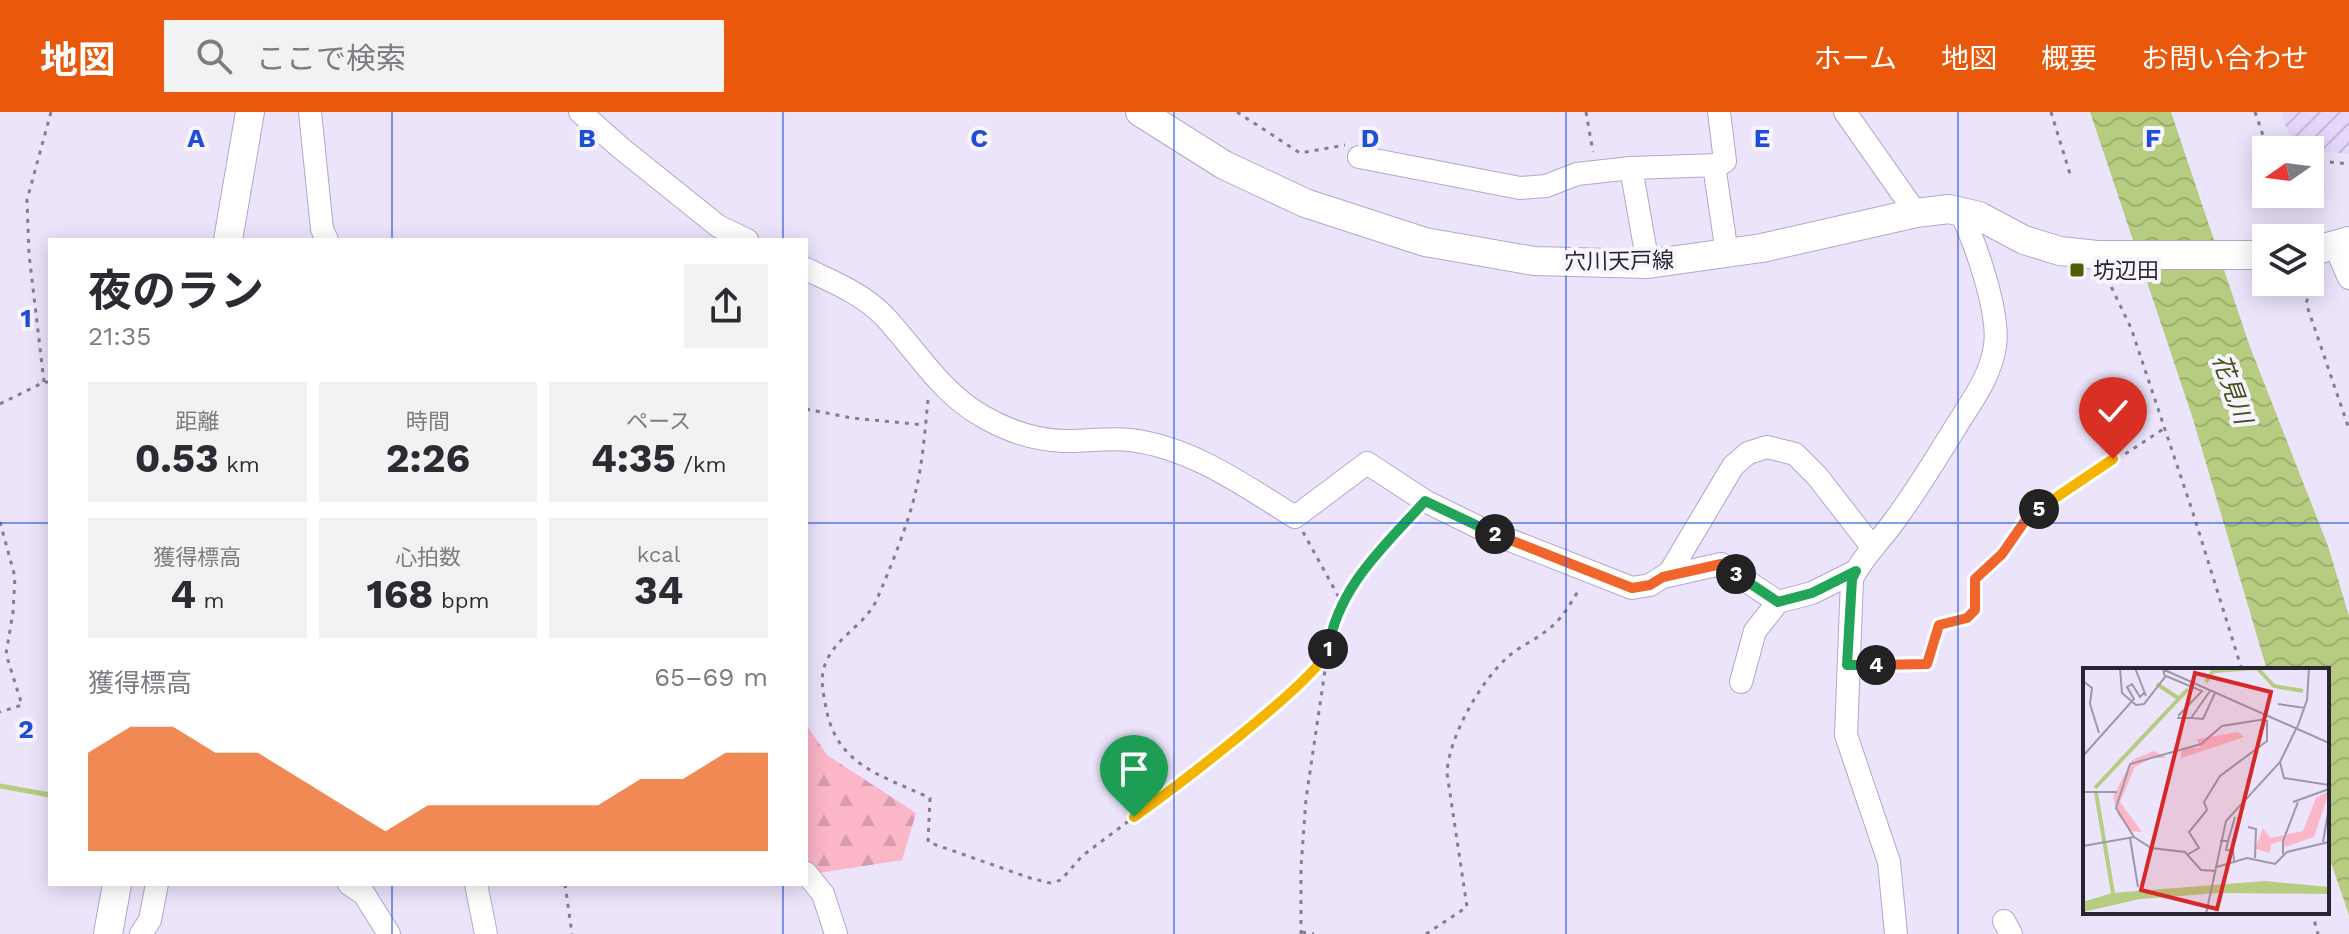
<!DOCTYPE html>
<html lang="ja">
<head>
<meta charset="utf-8">
<style>
	body { margin:0; font-family:"Work Sans","Noto Sans JP",sans-serif; background:#f2f2f3; color:#2b2b33; height:100vh; display:flex; flex-direction:column; font-size:30px; white-space:nowrap }
	* { box-sizing:border-box; margin:0 }
	p { font-size:26px; color:#7c7c81 }
	.icon { flex:none; width:44px; height:44px; fill:none; stroke:currentColor; stroke-width:2; stroke-linecap:round; stroke-linejoin:round }
	.map { position:relative; flex:1; overflow:hidden }
	.drawer { position:absolute; left:48px; top:126px; width:760px; height:648px; display:flex; flex-direction:column; background:#fff; border-radius:0px; box-shadow:0 4px 20px #0003 }
	.drawer>* { flex:none }
	.needle { width:52px; rotate:256deg }
	.tools { position:absolute; left:2252px; top:24px; display:grid; gap:16px }
	.tools a { display:grid; place-items:center; width:72px; height:72px; border-radius:0px; background:#fff; box-shadow:0 4px 20px #0003; font-size:40px }
	.pin { position:absolute; display:grid; place-items:center; width:68px; height:68px; color:#fff; margin:-82px -34px; border-radius:50% 50% 50% 0; rotate:-45deg; box-shadow:0 0 8px #0007 }
	.pin .icon { rotate:45deg }
	.km { position:absolute; width:40px; height:40px; margin:-20px; border-radius:50%; background:#222; color:#fff; font-size:22px; line-height:40px; text-align:center }
	.round { display:grid; place-items:center; flex:none; width:84px; height:84px; border-radius:0px; background:#f2f2f3 }
	.headline { display:flex; align-items:center; justify-content:space-between; height:136px; padding:0 40px }
	h1 { font-size:44px; font-weight:700; line-height:60px }
	.stats { display:grid; grid-template-columns:repeat(3,1fr); gap:12px; height:136px; padding:8px 40px }
	.stats div { display:grid; align-content:center; border-radius:0px; background:#f2f2f3; text-align:center }
	.stats b { font-size:40px; font-weight:700 }
	.stats small { font-size:22px; font-weight:400 }
	.stats p { font-size:22px }
	.chart { height:224px; padding:16px 40px }
	.chart p { display:flex; justify-content:space-between }
	.chart svg { width:100%; height:144px; margin-top:8px; fill:#ea580c; opacity:.7 }
	header { display:flex; align-items:center; gap:48px; box-sizing:border-box; height:112px; padding:0 40px; background:#ea580c; color:#fff }
	header strong { font-size:38px }
	nav { display:flex; gap:44px; margin-inline-start:auto; font-size:28px }
	.search { width:560px; height:72px; background:#f2f2f3; display:flex; align-items:center; gap:20px; box-sizing:border-box; padding:0 28px; border-radius:0px; color:#7c7c81; font-size:30px }
	.map>svg:first-child { display:block }
	.industrial { fill:url(#industrial-furrows) }
	.forest { fill:url(#forest-firs) }
	.water { fill:url(#water-waves) }
	.lines { fill:none; stroke-linecap:round; stroke-linejoin:round }
	.stream { stroke:#b6cc81; stroke-width:5 }
	.minor-casing { stroke:#b4a6cb; stroke-width:24 }
	.major-casing { stroke:#b4a6cb; stroke-width:30 }
	.path { stroke:#857e91; stroke-width:3; stroke-dasharray:4 6; stroke-linecap:butt }
	.minor { stroke:#fff; stroke-width:22 }
	.major { stroke:#fff; stroke-width:28 }
	.split-1-casing { stroke:#fff; stroke-width:16 }
	.split-2-casing { stroke:#fff; stroke-width:16 }
	.split-3-casing { stroke:#fff; stroke-width:16 }
	.split-4-casing { stroke:#fff; stroke-width:16 }
	.split-5-casing { stroke:#fff; stroke-width:16 }
	.split-6-casing { stroke:#fff; stroke-width:16 }
	.split-1 { stroke:#f5b400; stroke-width:10 }
	.split-2 { stroke:#22a559; stroke-width:10 }
	.split-3 { stroke:#f0652b; stroke-width:10 }
	.split-4 { stroke:#22a559; stroke-width:10 }
	.split-5 { stroke:#f0652b; stroke-width:10 }
	.split-6 { stroke:#f5b400; stroke-width:10 }
	.grid { fill:none; stroke:#1d4ed8; stroke-width:2; stroke-opacity:0.55 }
	.poi-dot { fill:#4d6006; stroke:#f7f4fc; stroke-width:3 }
	.labels { text-anchor:middle; dominant-baseline:central; stroke-width:8; stroke-linejoin:round; paint-order:stroke }
	.street-label { font-size:22px; fill:#292432; stroke:#f7f4fc }
	.poi-label { font-size:22px; fill:#292432; stroke:#f7f4fc; text-anchor:start }
	.water-label { font-size:24px; font-style:italic; fill:#424f1a; stroke:#f7f4fc }
	.inset-river { fill:none; stroke:#b6cc81; stroke-width:4 }
	.inset-road { fill:none; stroke:#9e97ab; stroke-width:2 }
	.view { fill:#d62828; fill-opacity:0.15; stroke:#d62828; stroke-width:4 }
	.inset-edge { fill:none; stroke:#292432; stroke-width:4 }
	.grid-label { font-size:26px; text-anchor:middle; font-weight:bold; fill:#1d4ed8; stroke:#f7f4fc; stroke-width:8; stroke-linejoin:round; paint-order:stroke }
</style>
</head>
<body>
<header>
<strong>地図</strong>
<div class="search"><svg class="icon" aria-label="search" viewBox="0 0 24 24"><circle cx="10" cy="10" r="6"/><path d="M15 15l6 6"/></svg>ここで検索</div>
<nav><a>ホーム</a><a>地図</a><a>概要</a><a>お問い合わせ</a></nav>
</header>
<div class="map">
<svg width="2349" height="822" viewBox="0 0 2349 822">
	<defs>
		<pattern id="industrial-furrows" width="10" height="10" patternUnits="userSpaceOnUse" patternTransform="scale(2)"><rect width="10" height="10" fill="#e6d8fd"/><path d="M-1 1l2-2M0 10L10 0M9 11l2-2" fill="none" stroke="#c5b9d9"/></pattern>
		<pattern id="forest-firs" width="22" height="20" patternUnits="userSpaceOnUse" patternTransform="scale(2)"><rect width="22" height="20" fill="#fbb6c8"/><path d="M5 1l3.5 6h-7zM16 11l3.5 6h-7z" fill="#d79cac"/></pattern>
		<pattern id="water-waves" width="16" height="10" patternUnits="userSpaceOnUse" patternTransform="scale(2)"><rect width="16" height="10" fill="#b6cc81"/><path d="M0 5q4-4 8 0t8 0" fill="none" stroke="#9caf70"/></pattern>
	</defs>
	<rect width="100%" height="100%" fill="#ece4fb"/>
	<path class="industrial" d="M2281 0H2349V42L2294 37Z"/>
	<path class="forest" d="M806 612 827 643 916 701 902 748 806 763Z"/>
	<path class="water" d="M2090 0H2171L2250 235 2328 434 2349 504V803L2327 739V558H2267L2193 307Z"/>
	<g class="lines">
		<path class="stream" d="M0 674 50 683"/>
		<g class="minor-casing">
			<g id="minor">
				<path d="M310 0 322 117 327 128"/>
				<path d="M580 0 622 37 718 114 747 128"/>
				<path d="M1845 0 1916 101"/>
				<path d="M1359 45 1520 76 1546 74 1577 62 1631 56"/>
				<path d="M1714 53 1727 142"/>
				<path d="M2335 134 2349 166"/>
				<path d="M1648 152 1631 56 1719 53 1725 49 1719 0"/>
				<path d="M806 157C833 170 863 182 884 204 916 238 940 280 982 304 1006 318 1035 328 1063 329 1085 330 1108 325 1130 328 1191 335 1245 374 1295 405L1367 351 1425 389 1484 418 1632 476 1650 473 1670 460 1733 354 1748 341 1767 335 1795 342 1817 364 1873 436"/>
				<path d="M1663 465 1721 452 1778 490"/>
				<path d="M1741 570 1755 519 1778 490 1812 481 1856 459"/>
				<path d="M806 761 823 782 836 822"/>
				<path d="M349 772 364 782 389 822"/>
				<path d="M476 772 486 822"/>
				<path d="M2004 809 2011 822"/>
				<path d="M141 822 150 808 157 772"/>
				<path d="M1896 822 1889 750 1846 623 1852 467C1863 444 1881 428 1895 408 1917 378 1936 347 1955 316 1971 290 1991 264 1995 234 2000 200 1975 130 1960 99"/>
			</g>
		</g>
		<g class="major-casing">
			<g id="major">
				<path d="M1140 0 1224 53 1305 91 1425 130 1534 149 1648 152 1762 136 1916 101 1949 97 1979 104 2024 128 2060 139 2097 143H2266"/>
				<path d="M228 128 250 0"/>
				<path d="M2310 140 2349 129"/>
				<path d="M108 822 117 772"/>
			</g>
		</g>
		<g class="path">
			<path d="M1237 0 1300 41 1345 33"/>
			<path d="M1586 0 1593 40"/>
			<path d="M2051 0 2070 62"/>
			<path d="M2255 0 2267 35 2271 38"/>
			<path d="M2310 48 2349 52"/>
			<path d="M2319 159 2306 191 2349 317"/>
			<path d="M2107 166 2131 216 2193 401 2242 558"/>
			<path d="M44 270 29 142 27 88 51 0"/>
			<path d="M928 288C925 317 923 349 916 378 909 410 890 457 877 487 867 511 838 524 827 548 820 562 822 575 825 590 834 653 879 662 930 686L928 730 1030 766 1050 771 1061 768 1082 744 1186 666 1291 580 1326 546"/>
			<path d="M0 292 44 270H50"/>
			<path d="M806 297 852 306 925 313"/>
			<path d="M0 410 15 465 13 500 6 542 22 593 0 600"/>
			<path d="M1303 420 1342 491"/>
			<path d="M1867 553 1927 552 1939 513 1967 506 1975 498V467L2002 442 2027 406 2165 316"/>
			<path d="M565 772 572 822"/>
			<path d="M2312 800 2318 822"/>
			<path d="M1302 820 1314 822"/>
			<path d="M1301 822V755L1306 687 1331 518 1348 478 1412 403"/>
			<path d="M1426 822 1467 795 1447 661C1449 624 1481 568 1510 543 1521 534 1535 528 1546 519 1562 508 1570 492 1580 476"/>
		</g>
		<use href="#minor" class="minor"/>
		<use href="#major" class="major"/>
	</g>
	<g class="lines">
		<g class="split-1-casing">
			<path id="split-1" d="M1134 705C1166 682 1322 565 1328 537"/>
		</g>
		<g class="split-2-casing">
			<path id="split-2" d="M1328 537C1339 473 1384 435 1425 389L1495 422"/>
		</g>
		<g class="split-3-casing">
			<path id="split-3" d="M1495 422 1632 476 1650 473 1663 465 1721 452 1736 462"/>
		</g>
		<g class="split-4-casing">
			<path id="split-4" d="M1736 462 1778 490 1812 481 1856 459 1852 467 1847 553H1876"/>
		</g>
		<g class="split-5-casing">
			<path id="split-5" d="M1876 553 1927 552 1939 513 1967 506 1975 498V467L2002 442 2027 406 2039 397"/>
		</g>
		<g class="split-6-casing">
			<path id="split-6" d="M2039 397 2113 347"/>
		</g>
		<use href="#split-1" class="split-1"/>
		<use href="#split-2" class="split-2"/>
		<use href="#split-3" class="split-3"/>
		<use href="#split-4" class="split-4"/>
		<use href="#split-5" class="split-5"/>
		<use href="#split-6" class="split-6"/>
	</g>
	<path class="grid" d="M392 0V128M783 0V128M1174 0V822M1566 0V822M1958 0V822M0 411H50M806 411H2349M392 772V822M783 772V822"/>
	<rect class="poi-dot" x="2069" y="150" width="16" height="16" rx="4"/>
	<g class="labels">
		<g class="street-label">
			<text transform="translate(1619 149) rotate(-1)">穴川天戸線</text>
		</g>
		<g class="poi-label">
			<text x="2093" y="158">坊辺田</text>
		</g>
		<g class="water-label">
			<text transform="translate(2232 277) rotate(70)">花見川</text>
		</g>
	</g>
	<g transform="translate(2083 556)">
		<rect width="246" height="246" fill="#ece4fb"/>
		<path d="M155 64 161 69 98 90 99 80H117L114 71ZM71 83 84 90H69L52 99 37 134 59 164 48 163 35 147 30 129 49 92ZM246 123 231 169 202 179 198 173 188 176 187 185 172 181 180 160 187 170 220 163 233 130Z" fill="#fbb6c8"/>
		<path d="M182 213 246 219V226L136 225 57 231 0 244V234L29 225Z" fill="#b6cc81"/>
		<path class="inset-river" d="M174 0 191 18 220 23M123 14 130 3 174 0M74 16 95 30M12 120 105 21M13 125 30 225"/>
		<path class="inset-road" d="M37 0 39 25 53 37 61 36 82 9 80 1M52 0 63 28M77 0 246 75M83 8 119 23 95 48M0 13 9 20 7 36 16 65M195 36 222 40M94 50H108L127 23M109 50 120 51 132 25M214 60 224 32 226 0M0 88 51 31 44 19 49 16 57 29 61 25M197 94 201 110 246 117M0 124H34M210 134 246 121M165 159 173 161 172 190M51 169 33 140 47 96 118 76 139 58 183 51M47 170 55 219M137 173H145L143 182 150 183 151 193M145 173 152 149M240 174 246 139M0 178 51 169 68 180 102 184 118 202 133 203M200 186V173L215 134M104 187 116 180 106 164 124 142 121 134 137 108 184 73V52M134 199 164 190 192 196 204 184 246 174M123 246 143 153 197 94 213 61"/>
		<path class="view" d="M112 5 188 24 134 241 58 222Z"/>
		<rect width="246" height="246" class="inset-edge"/>
	</g>
	<g class="grid-label">
		<text x="196" y="35">A</text>
		<text x="587" y="35">B</text>
		<text x="979" y="35">C</text>
		<text x="1370" y="35">D</text>
		<text x="1762" y="35">E</text>
		<text x="2153" y="35">F</text>
		<text x="26" y="215">1</text>
		<text x="26" y="626">2</text>
	</g>
</svg>
<div class="tools">
<a><svg class="needle" viewBox="-14 -14 28 28"><path d="M0-13l5 13h-10z" fill="#e53935"/><path d="M0 13l5-13h-10z" fill="#7c7c81"/></svg></a>
<a><svg class="icon" aria-label="layers" viewBox="0 0 24 24"><path d="M12 4l9 5-9 5-9-5zM3 14l9 5 9-5"/></svg></a>
</div>
<div class="pin" style="left:1134px;top:705px;background:#1e9e55"><svg class="icon" aria-label="arrive" viewBox="0 0 24 24"><path d="M6 21V4h12l-3 4 3 4H6"/></svg></div>
<div class="pin" style="left:2113px;top:347px;background:#d93025"><svg class="icon" aria-label="check" viewBox="0 0 24 24"><path d="M5 12l5 5 9-10"/></svg></div>
<b class="km" style="left:1328px;top:537px">1</b>
<b class="km" style="left:1495px;top:422px">2</b>
<b class="km" style="left:1736px;top:462px">3</b>
<b class="km" style="left:1876px;top:553px">4</b>
<b class="km" style="left:2039px;top:397px">5</b>
<section class="drawer">
<div class="headline"><div><h1>夜のラン</h1><p>21:35</p></div><a class="round"><svg class="icon" aria-label="share" viewBox="0 0 24 24"><path d="M12 15V3M7 8l5-5 5 5M5 13v7h14v-7"/></svg></a></div>
<div class="stats">
<div><p>距離</p><b>0.53<small> km</small></b></div>
<div><p>時間</p><b>2:26</b></div>
<div><p>ペース</p><b>4:35<small> /km</small></b></div>
</div>
<div class="stats">
<div><p>獲得標高</p><b>4<small> m</small></b></div>
<div><p>心拍数</p><b>168<small> bpm</small></b></div>
<div><p>kcal</p><b>34</b></div>
</div>
<div class="chart"><p><span>獲得標高</span>65–69 m</p>
<svg viewBox="0 0 160 44" preserveAspectRatio="none"><path d="M0 44V14L10 6L20 6L30 14L40 14L50 22L60 30L70 38L80 30L90 30L100 30L110 30L120 30L130 22L140 22L150 14L160 14V44z"/></svg>
</div>
</section>
</div>
</body>
</html>
